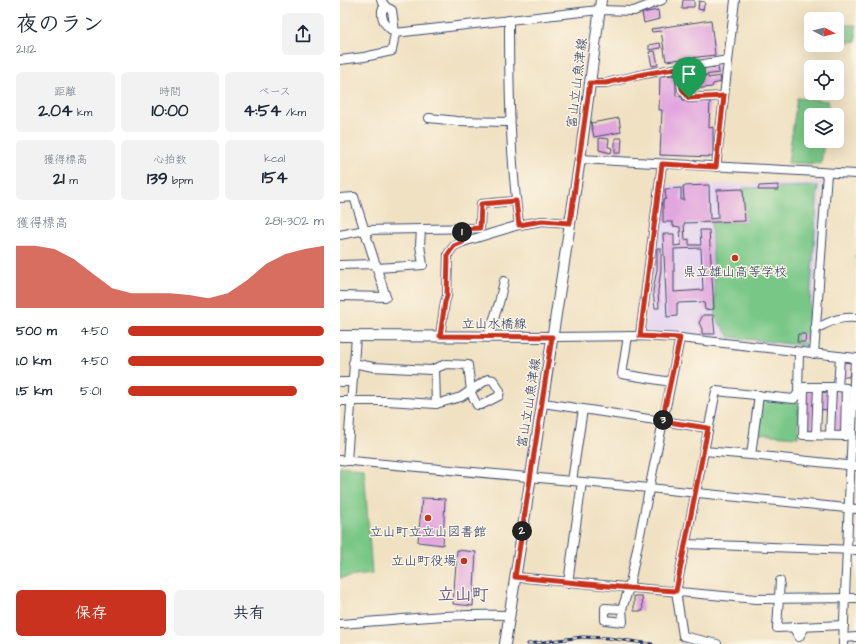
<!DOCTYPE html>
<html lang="ja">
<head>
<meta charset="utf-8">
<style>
	body { margin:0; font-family:"Architects Daughter","Klee One",sans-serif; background:#f2f2f3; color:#1f2937; height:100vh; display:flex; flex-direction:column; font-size:15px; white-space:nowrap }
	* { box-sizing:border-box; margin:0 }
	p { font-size:13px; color:#747a83 }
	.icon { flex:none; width:22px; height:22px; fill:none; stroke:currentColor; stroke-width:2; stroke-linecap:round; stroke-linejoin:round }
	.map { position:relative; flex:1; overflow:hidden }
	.sheet { display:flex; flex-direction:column; background:#fff; width:340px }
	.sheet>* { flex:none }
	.needle { width:26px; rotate:97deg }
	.fabs { position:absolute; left:464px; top:12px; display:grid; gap:8px }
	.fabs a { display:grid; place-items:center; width:40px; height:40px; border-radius:6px; background:#fff; box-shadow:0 4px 16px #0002; font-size:20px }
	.pin { position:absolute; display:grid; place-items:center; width:34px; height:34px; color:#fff; margin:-41px -17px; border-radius:50% 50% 50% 0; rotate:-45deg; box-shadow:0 0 4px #0007 }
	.pin .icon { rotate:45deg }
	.km { position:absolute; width:20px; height:20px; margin:-10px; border-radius:50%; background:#222; color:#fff; font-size:11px; line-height:20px; text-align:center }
	.round { display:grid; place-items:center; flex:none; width:42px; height:42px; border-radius:6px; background:#f2f2f3 }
	.head { display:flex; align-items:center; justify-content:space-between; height:68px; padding:0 16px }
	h1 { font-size:22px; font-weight:800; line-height:30px }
	.figures { display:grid; grid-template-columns:repeat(3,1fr); gap:6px; height:68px; padding:4px 16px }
	.figures div { display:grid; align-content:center; border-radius:6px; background:#f2f2f3; text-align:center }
	.figures b { font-size:17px; font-weight:800 }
	.figures small { font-size:11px; font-weight:400 }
	.figures p { font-size:11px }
	.chart { height:112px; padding:8px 16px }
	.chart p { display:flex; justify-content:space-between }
	.chart svg { width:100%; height:72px; margin-top:4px; fill:#c8321e; opacity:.7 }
	.primary-button { display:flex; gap:8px; margin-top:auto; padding:8px 16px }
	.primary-button a { flex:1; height:46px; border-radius:6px; background:#c8321e; color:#fff; font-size:16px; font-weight:800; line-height:46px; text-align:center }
	.primary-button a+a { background:#f2f2f3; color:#1f2937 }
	ul { padding:0 16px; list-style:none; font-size:13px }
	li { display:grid; grid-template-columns:64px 48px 1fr; align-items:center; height:30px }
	li i { height:10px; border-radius:5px; background:#c8321e }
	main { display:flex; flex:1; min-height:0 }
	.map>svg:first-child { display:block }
	.built { fill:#e4d3f2 }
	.green { fill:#79c787; stroke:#4a7b72 }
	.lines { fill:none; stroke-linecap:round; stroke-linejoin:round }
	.stream { stroke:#46b1c3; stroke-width:1.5 }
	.building { fill:#e2a6de; fill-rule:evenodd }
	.minor-casing { stroke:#3b4a6d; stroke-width:10 }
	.major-casing { stroke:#3b4a6d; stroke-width:12 }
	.minor { stroke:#fff; stroke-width:8 }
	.major { stroke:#fff; stroke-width:10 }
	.rail-casing { stroke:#1b2f5e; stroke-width:3 }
	.rail { stroke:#fcf5e5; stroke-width:1.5; stroke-dasharray:4.5; stroke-linecap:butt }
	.route-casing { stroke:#fff; stroke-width:8 }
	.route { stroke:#c8321e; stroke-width:5 }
	.poi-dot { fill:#c8321e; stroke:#fcf5e5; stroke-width:1.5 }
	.labels { text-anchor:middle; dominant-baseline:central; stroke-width:3; stroke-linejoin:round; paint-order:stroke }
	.street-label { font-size:13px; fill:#1b2f5e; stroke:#fcf5e5 }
	.poi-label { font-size:13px; fill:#1b2f5e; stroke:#fcf5e5 }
	.district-label { font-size:17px; font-weight:bold; fill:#61598b; stroke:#fcf5e5 }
</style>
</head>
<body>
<main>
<section class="sheet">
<div class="head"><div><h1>夜のラン</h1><p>21:12</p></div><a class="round"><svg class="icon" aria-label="share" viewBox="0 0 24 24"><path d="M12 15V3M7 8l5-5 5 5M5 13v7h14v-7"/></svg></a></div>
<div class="figures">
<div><p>距離</p><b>2.04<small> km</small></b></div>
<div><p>時間</p><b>10:00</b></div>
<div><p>ペース</p><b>4:54<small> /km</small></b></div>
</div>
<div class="figures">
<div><p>獲得標高</p><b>21<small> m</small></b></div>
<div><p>心拍数</p><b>139<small> bpm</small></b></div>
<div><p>kcal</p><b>154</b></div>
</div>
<div class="chart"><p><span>獲得標高</span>281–302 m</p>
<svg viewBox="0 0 160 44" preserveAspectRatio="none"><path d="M0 44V6L10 6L20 8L30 14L40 23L50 32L60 35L70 35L80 35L90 36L100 38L110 35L120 27L130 17L140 11L150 8L160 6V44z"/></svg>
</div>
<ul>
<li><b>500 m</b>4:50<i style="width:100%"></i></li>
<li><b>1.0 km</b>4:50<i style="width:100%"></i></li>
<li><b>1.5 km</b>5:01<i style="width:86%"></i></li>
</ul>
<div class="primary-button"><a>保存</a><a>共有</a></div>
</section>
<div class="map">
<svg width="516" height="644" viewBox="0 0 516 644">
	<rect width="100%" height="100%" fill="#fcf5e5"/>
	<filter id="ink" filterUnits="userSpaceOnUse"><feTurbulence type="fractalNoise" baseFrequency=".025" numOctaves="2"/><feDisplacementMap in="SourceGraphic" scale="8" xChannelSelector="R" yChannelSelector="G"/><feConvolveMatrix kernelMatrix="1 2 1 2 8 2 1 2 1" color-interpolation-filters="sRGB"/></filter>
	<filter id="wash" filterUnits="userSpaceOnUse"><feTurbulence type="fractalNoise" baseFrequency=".012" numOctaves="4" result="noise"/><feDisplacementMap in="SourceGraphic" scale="16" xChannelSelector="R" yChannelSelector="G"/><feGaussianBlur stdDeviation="0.9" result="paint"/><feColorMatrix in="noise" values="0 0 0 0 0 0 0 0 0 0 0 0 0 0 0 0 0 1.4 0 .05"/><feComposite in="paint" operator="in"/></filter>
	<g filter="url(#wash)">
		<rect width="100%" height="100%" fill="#f0e1c2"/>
		<path class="built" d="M482 182 470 348 341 333 305 331 324 185Z"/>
		<g class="green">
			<path d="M497 25H516V41L497 44Z"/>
			<path d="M457 98 488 101 487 115H471V141H484L481 164 448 163Z"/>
			<path d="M478 186 467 346 390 337 376 319 371 223 405 221 403 188Z"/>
			<path d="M422 398 460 403 458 437 418 434Z"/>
			<path d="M0 466 24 468 32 574 0 578Z"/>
		</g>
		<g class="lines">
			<path class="stream" d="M514 256 516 258"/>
		</g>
		<g id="blocks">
			<g class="building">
				<path d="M343 0H354V7H346V9H342Z"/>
				<path d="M359 1 365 2 363 10 358 9Z"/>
				<path d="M318 10 319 19 304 23 302 13Z"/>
				<path d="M371 20 375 55 326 61 321 31 312 32 311 29Z"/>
				<path d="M320 43 321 48 309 50V45Z"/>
				<path d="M315 51 318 65 312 66 309 52Z"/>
				<path d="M378 67 379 73 364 75V68Z"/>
				<path d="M336 75V96L342 97 343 100 370 101 369 128 373 127V157L320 155 322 110H319L320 76Z"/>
				<path d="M368 76V78L380 76 381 82 373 84 372 87 353 89 352 77Z"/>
				<path d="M279 118 281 132 254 137 251 123Z"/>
				<path d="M259 138 269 139 268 147 272 148 271 153 259 150Z"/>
				<path d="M275 138H282L281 153H275Z"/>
				<path d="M369 185 370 219 378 218 377 190 403 189 405 221 344 223 345 240 349 239V245H361L360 230H369L374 309 365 310 364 302 337 303V316L327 317 323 234H334V246L341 245 340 227 333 226V222H323V200L326 199 325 189 341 188V200H344L343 186ZM361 248 363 290 334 292V249Z"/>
				<path d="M438 185V190H418L419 186Z"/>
				<path d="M317 248H321V269L318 291 319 308H315L313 291 317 269Z"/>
				<path d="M363 315H373L375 334H362V329L359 323Z"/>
				<path d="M458 334H466L465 342H457Z"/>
				<path d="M503 362 511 363 509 377H502Z"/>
				<path d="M467 391H474L473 432H465Z"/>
				<path d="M496 391H504L502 433H494Z"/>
				<path d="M482 392 489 393 488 410 480 409Z"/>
				<path d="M82 498 105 499 103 545 78 542Z"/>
				<path d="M117 550 136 552 133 606 113 604Z"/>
				<path d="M294 596H302L303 611H294Z"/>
			</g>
		</g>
	</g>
	<g filter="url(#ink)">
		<use href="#blocks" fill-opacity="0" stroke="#3b4a6d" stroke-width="1"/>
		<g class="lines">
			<g class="minor-casing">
				<g id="minor">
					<path d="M41 0 46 7 52 10 55 33"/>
					<path d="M46 7 42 10C41 22 47 26 55 33"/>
					<path d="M169 20C169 89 170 156 179 225L202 221 230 223"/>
					<path d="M0 60 24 57 52 51 55 33 259 10 294 11 322 0"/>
					<path d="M339 68 342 89 349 98 384 96"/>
					<path d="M250 83H266L304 74 388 60"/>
					<path d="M89 118 117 121 169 122"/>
					<path d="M240 159 516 174"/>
					<path d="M376 167 395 0"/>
					<path d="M0 198 14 197 46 297 0 296"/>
					<path d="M0 235 25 230 140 228 141 204 175 201"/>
					<path d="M123 242 179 225"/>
					<path d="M0 265 36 264"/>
					<path d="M37 268 83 265 80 245 81 230"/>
					<path d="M475 329C490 322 499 316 516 318"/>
					<path d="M100 336 105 302 107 296 108 254 114 246 123 242 122 229"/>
					<path d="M288 336 282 374 331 382"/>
					<path d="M300 336 322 164"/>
					<path d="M148 337 159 303 164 281"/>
					<path d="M212 337 300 336 340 338 516 358"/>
					<path d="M474 354 487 173"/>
					<path d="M13 363 33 367 91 370 106 364 128 365 131 391"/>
					<path d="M95 369 96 404"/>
					<path d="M0 382H12"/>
					<path d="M498 387H464L463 435 505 436 506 388 498 387 500 357"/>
					<path d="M0 401H47L96 404 121 397 148 379 153 380 160 391 159 396 141 405H137L130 391"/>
					<path d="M203 403 368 428"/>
					<path d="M476 435 478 387"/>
					<path d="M490 435 492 387"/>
					<path d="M364 451 411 455 516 466"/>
					<path d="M411 455 419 395"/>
					<path d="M0 460 309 488 516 509"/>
					<path d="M7 461 16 336"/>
					<path d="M232 481 243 409"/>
					<path d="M345 544 516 550"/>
					<path d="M175 577 416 599 516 598"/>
					<path d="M440 581 437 628 504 625"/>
					<path d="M228 583 242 482"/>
					<path d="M282 609 265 608V620L283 622 282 609 289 588 340 338"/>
					<path d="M0 624C56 620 113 613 169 615"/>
					<path d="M453 627 459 637 465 627"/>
					<path d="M504 638 516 637"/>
					<path d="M377 644 343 636 336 591 376 391 454 399 458 393 459 352"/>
					<path d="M503 644 515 358"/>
				</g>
			</g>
			<g class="major-casing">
				<g id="major">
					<path d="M0 336 212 337"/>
					<path d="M165 644 240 159 261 0"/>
				</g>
			</g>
			<use href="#minor" class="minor"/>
			<use href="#major" class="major"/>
			<g class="rail-casing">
				<path id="rail" d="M188 644 242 637 268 638 312 644"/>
			</g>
			<use href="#rail" class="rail"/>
		</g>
	</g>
	<g class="lines" filter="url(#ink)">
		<g class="route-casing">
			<path id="route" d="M339 68 342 89 349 98 384 96 376 167 322 164 300 336 340 338 322 421 368 428 336 591 289 588 175 577 212 337 100 336 105 302 107 296 108 254 114 246 123 242 122 229 140 228 141 204 176 201 179 225 202 221 230 223 250 83H266L304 74Z"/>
		</g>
		<use href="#route" class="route"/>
	</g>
	<g class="poi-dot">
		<circle cx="395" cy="258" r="4"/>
		<circle cx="88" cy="518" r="4"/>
		<circle cx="124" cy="561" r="4"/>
	</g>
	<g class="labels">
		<g class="street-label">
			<text transform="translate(237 83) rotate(-83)">富山立山魚津線</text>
			<text x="154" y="324">立山水橋線</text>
			<text transform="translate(189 403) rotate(-81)">富山立山魚津線</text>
		</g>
		<g class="poi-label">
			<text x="395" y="272">県立雄山高等学校</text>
			<text x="88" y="532">立山町立立山図書館</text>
			<text x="116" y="561" text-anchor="end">立山町役場</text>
		</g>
		<g class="district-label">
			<text x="123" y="595">立山町</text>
		</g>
	</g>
</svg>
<div class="fabs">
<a><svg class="needle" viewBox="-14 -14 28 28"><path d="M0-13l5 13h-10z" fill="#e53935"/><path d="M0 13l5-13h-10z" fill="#747a83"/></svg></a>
<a><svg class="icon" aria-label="locate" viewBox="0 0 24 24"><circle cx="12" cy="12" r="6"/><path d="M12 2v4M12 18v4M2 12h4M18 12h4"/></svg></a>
<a><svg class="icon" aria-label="layers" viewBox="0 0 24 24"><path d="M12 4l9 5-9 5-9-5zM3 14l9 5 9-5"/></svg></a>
</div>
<div class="pin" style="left:349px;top:98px;background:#1e9e55"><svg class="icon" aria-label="arrive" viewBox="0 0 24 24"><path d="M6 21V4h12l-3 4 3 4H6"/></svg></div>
<b class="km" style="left:122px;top:232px">1</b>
<b class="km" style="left:182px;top:531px">2</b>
<b class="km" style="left:323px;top:420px">3</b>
</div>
</main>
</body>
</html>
